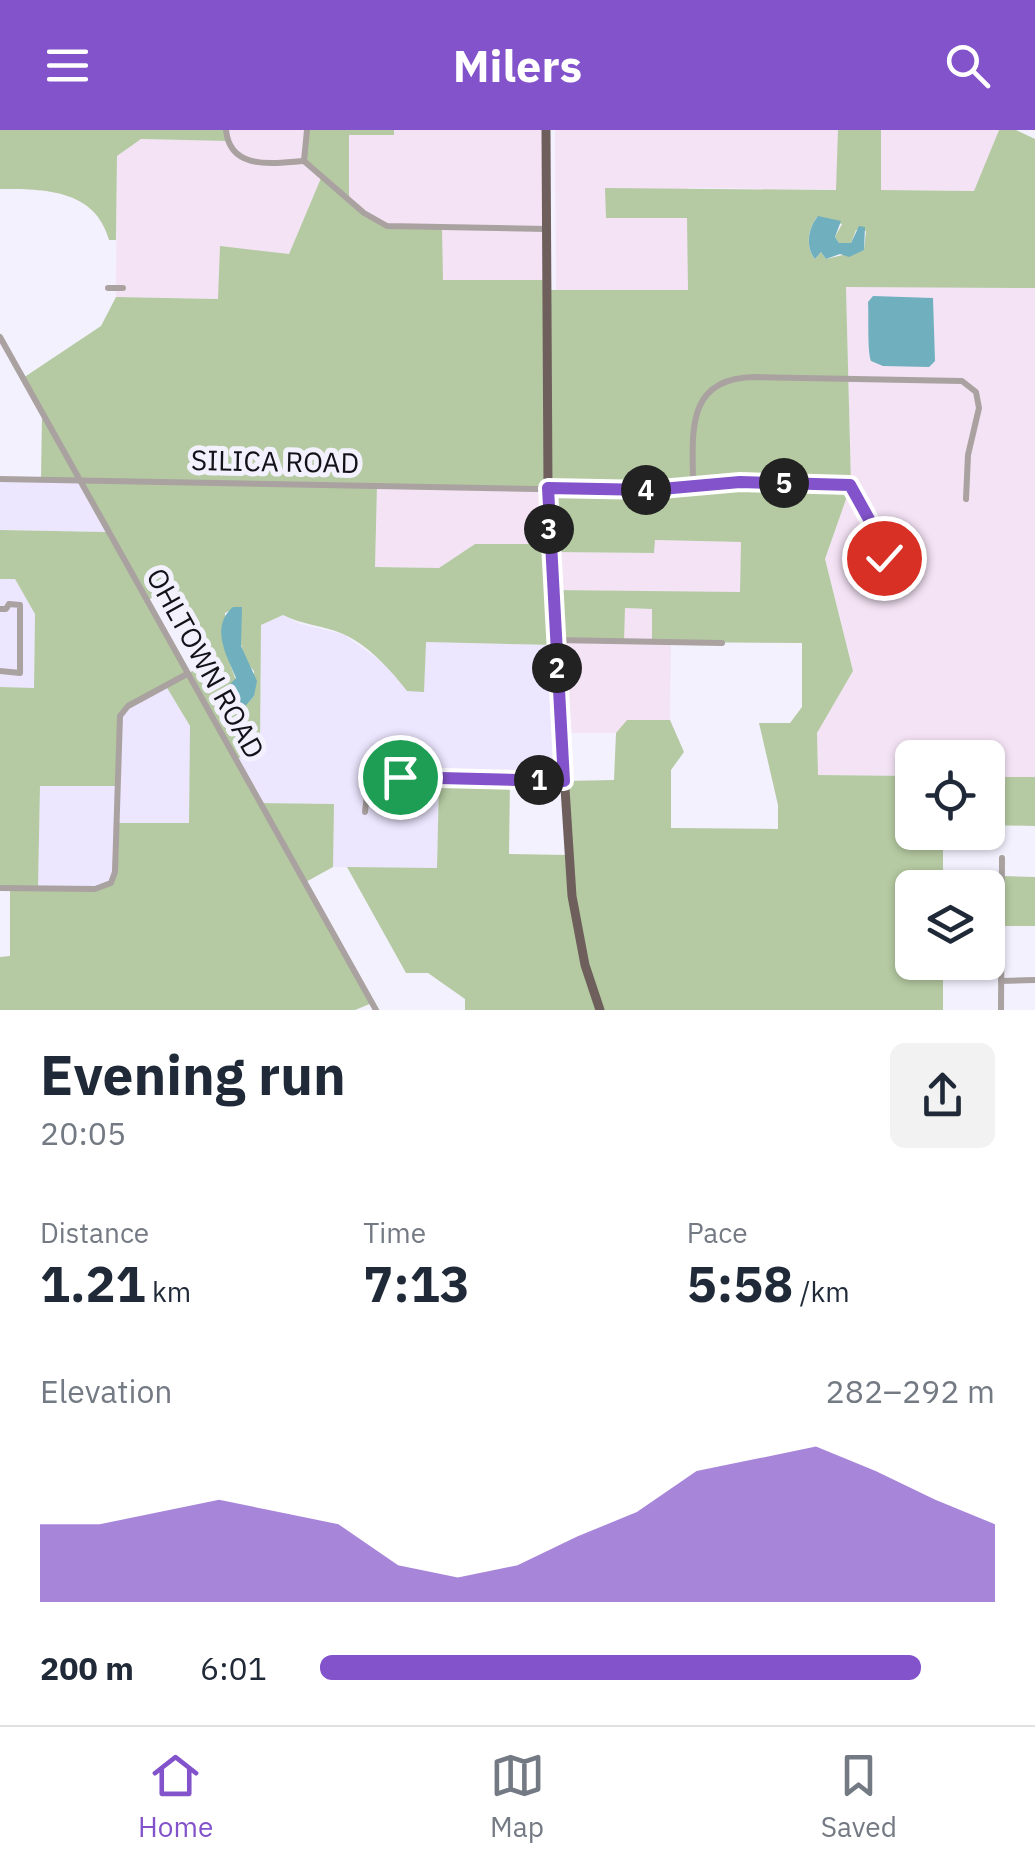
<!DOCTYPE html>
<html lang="en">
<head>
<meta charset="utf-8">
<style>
	body { margin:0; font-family:"IBM Plex Sans",sans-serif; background:#f2f2f3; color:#1f2937; height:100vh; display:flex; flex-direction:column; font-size:38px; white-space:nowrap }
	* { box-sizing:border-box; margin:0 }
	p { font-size:32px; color:#747a83 }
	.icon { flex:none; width:55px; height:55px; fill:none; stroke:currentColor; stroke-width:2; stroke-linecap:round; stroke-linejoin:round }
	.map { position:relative; height:880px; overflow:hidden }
	.details { display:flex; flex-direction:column; background:#fff; flex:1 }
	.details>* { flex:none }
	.tools { position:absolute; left:895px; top:610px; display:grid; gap:20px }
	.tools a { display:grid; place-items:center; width:110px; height:110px; border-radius:15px; background:#fff; box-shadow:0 2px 8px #0004; font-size:50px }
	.pin { position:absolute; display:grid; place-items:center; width:85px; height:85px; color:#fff; margin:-42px; border:5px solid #fff; border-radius:50%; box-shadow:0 2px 10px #0007 }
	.km { position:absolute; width:50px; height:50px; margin:-25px; border-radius:50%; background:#222; color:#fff; font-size:28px; line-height:50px; text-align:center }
	.round { display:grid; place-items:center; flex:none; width:105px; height:105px; border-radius:15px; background:#f2f2f3 }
	.overview { display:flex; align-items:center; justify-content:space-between; height:170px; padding:0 40px }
	h1 { font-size:55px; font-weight:700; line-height:75px }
	.figures { display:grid; grid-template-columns:repeat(3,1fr); gap:15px; height:170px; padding:10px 40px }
	.figures div { display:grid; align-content:center }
	.figures b { font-size:50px; font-weight:700 }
	.figures small { font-size:28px; font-weight:400 }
	.figures p { font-size:28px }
	.chart { height:280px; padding:20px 40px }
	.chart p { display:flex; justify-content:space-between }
	.chart svg { width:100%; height:180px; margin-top:10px; fill:#8353cb; opacity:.7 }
	ul { padding:0 40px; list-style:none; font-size:32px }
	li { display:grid; grid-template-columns:160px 120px 1fr; align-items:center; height:75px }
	li i { height:25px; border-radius:12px; background:#8353cb }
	header { display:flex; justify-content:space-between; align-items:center; height:130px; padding:0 40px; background:#8353cb; color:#fff; font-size:45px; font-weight:700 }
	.tabs { display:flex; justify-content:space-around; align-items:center; height:140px; border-top:2px solid #e0e1e3; background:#fff; font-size:28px; color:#747a83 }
	.tabs a { display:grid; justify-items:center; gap:5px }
	.tabs .selected { color:#8353cb }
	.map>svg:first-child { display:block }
	.commercial { fill:#f4e3f5 }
	.built { fill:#ece6fe }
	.green { fill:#b5caa2; fill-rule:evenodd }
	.water { fill:#6fafbe }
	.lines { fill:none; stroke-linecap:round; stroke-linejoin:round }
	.minor { stroke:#aaa2a0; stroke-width:6 }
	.major { stroke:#6e5f5c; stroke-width:9 }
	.route-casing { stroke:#fff; stroke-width:20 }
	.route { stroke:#8353cb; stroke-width:12 }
	.labels { text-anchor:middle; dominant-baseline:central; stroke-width:10; stroke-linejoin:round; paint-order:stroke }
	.street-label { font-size:28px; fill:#141218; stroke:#f4f1ff }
</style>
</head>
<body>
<header><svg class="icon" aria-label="menu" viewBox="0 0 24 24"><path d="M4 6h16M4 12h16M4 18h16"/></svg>Milers<svg class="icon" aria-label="search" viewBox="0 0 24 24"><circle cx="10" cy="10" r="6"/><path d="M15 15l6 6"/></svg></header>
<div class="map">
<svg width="1035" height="880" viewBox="0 0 1035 880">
	<rect width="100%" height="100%" fill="#f4f1ff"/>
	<g class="commercial">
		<path d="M226 0H307L321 48 289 124 219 169 116 167 117 26 141 9 226 11Z"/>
		<path d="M394 0H546L547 150H442L387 96 349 70V4L394 5Z"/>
		<path d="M555 0H999L975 61 688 58V160H556Z"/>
		<path d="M846 156 1035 158V647H988V628H912V646L818 645 817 603 853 541 825 429 851 355Z"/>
		<path d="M377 355 548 359 550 415 475 414 439 438 375 437Z"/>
		<path d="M654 410 742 412 740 463 552 460 550 422 653 423Z"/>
		<path d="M624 478 652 479 671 512 670 590H627L616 603H561L555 510 624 511Z"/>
	</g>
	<g class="built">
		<path d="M0 349 79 350 108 402 0 400Z"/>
		<path d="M0 449H15L35 484 34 559 0 557Z"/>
		<path d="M283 485 300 494 343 504 390 538 408 561H424L425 512 556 515 564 651 439 649 437 738 333 737V674L258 673 234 630 260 616 261 495Z"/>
		<path d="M166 555 190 596 189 693H116L115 744 108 755 38 759 40 655 122 582Z"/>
	</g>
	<g class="green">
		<path d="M0 0H226L227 11 141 9 117 26 116 110H109C95 59 44 59 0 59Z"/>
		<path d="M307 0H394V5H349V70L381 93 442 99 443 150H547L548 160H688L687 88H606L605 58 836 60 838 0H881V60L974 61 999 0H1016L1035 9V158L846 157 851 355 825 429 853 541 817 603 818 645 912 646V702L943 703V757L912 758V832L943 833V880H465V869L428 843H406L347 737 437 738 439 649 510 650 509 724 568 725 564 651 614 650 616 603 627 590H670L684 622 671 640V698L778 699V675L759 593H790L802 577V513L652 512V479L625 478 624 512 556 510V515L426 512 424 562 407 561C391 540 368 515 343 504 323 495 302 495 283 485L261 495 260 617 235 630 258 673 334 674 333 737 304 753 372 873 355 880H0V827L10 826V759L0 758V557L34 558 35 484 15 449H0V400L106 402 79 350 41 349 42 283 23 248 101 196 116 167 218 169 220 116 289 124 321 48 304 31ZM817 87 842 94 835 107 839 113H851L856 100 866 101 864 120 826 129 821 122 815 129C805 117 808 99 817 87ZM377 356 548 359 549 414H475L439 438 375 437ZM655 410 741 412 740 462 552 460 550 422 654 423ZM170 458 210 531 187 544 146 471ZM231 480C243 503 237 522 254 541V566L245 575 230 534 225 483ZM166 556 190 596 189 693H116L111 753 95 759 38 758 40 656H117L122 582Z"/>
		<path d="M988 647H1035V696L988 695Z"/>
		<path d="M1001 746 1035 747V796H1001Z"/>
	</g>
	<g class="water">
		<path d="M818 86 841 91 835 107 839 113H851L859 96 865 97 864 120 849 127 840 124 826 129 821 122 815 129C805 117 808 98 818 86Z"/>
		<path d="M873 166 933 168 935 231 929 237 883 236 871 231C867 220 869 187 868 172Z"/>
		<path d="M233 477H242L241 516 257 551 254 566 240 582 233 576 229 555 236 548C226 524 210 497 233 477Z"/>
	</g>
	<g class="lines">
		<g class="minor">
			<path d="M226 0C230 41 273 33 304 31"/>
			<path d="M304 31 364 83 387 96 546 99"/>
			<path d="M304 31 307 0"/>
			<path d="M108 158H123"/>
			<path d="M0 207 376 880"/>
			<path d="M0 349 650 361 740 352 851 355"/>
			<path d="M693 355C693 305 684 248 754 247L962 251 976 262 979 278 968 325 966 369"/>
			<path d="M851 355 856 356 884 400 908 417 911 426 897 449H892L886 442 882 415Z"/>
			<path d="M885 434 894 420 904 415"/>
			<path d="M0 479H6L9 474 20 475V543L0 541"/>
			<path d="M555 510 722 513"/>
			<path d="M365 682C367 665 367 650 385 646L564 651"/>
			<path d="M0 758 95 759 111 753 115 742 120 586 128 576 187 544"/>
			<path d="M1001 851 1035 850"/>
			<path d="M1001 880 1002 728"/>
		</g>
		<path class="major" d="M546 0 548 359 553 474 572 766 585 835 600 880"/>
	</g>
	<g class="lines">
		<g class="route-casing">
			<path id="route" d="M400 647 564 651 548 358 650 360 740 352 850 355 880 409 884 428"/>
		</g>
		<use href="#route" class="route"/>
	</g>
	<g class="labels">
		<g class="street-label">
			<text transform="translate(275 331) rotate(1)">SILICA ROAD</text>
			<text transform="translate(206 533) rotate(61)">OHLTOWN ROAD</text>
		</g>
	</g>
</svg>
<div class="tools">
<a><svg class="icon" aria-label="locate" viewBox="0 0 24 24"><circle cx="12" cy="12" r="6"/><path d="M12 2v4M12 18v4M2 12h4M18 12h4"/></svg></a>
<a><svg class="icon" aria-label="layers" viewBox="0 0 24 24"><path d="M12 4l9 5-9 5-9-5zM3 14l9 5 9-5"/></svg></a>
</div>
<div class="pin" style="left:400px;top:647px;background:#1e9e55"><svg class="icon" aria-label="arrive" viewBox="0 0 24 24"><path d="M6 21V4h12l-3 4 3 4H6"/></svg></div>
<div class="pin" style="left:884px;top:428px;background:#d93025"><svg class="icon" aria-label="check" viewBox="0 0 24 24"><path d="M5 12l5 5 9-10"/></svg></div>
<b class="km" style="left:539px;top:650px">1</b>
<b class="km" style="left:557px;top:538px">2</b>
<b class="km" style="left:549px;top:399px">3</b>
<b class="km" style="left:646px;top:360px">4</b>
<b class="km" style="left:784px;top:353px">5</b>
</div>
<section class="details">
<div class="overview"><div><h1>Evening run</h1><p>20:05</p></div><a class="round"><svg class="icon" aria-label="share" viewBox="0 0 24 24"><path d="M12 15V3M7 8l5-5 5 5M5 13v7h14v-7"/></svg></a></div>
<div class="figures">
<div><p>Distance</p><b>1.21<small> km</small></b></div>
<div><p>Time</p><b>7:13</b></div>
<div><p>Pace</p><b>5:58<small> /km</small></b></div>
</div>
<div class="chart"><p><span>Elevation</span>282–292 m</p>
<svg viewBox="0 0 160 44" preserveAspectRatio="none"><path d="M0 44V25L10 25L20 22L30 19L40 22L50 25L60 35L70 38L80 35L90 28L100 22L110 12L120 9L130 6L140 12L150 19L160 25V44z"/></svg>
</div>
<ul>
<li><b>200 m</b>6:01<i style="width:89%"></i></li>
</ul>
</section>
<nav class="tabs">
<a class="selected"><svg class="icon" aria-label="home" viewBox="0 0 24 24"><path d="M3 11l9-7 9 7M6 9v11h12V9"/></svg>Home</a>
<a><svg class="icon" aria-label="map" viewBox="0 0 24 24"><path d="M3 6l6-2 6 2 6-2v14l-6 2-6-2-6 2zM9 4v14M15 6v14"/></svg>Map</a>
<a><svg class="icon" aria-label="saved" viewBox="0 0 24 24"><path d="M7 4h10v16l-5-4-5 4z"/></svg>Saved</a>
</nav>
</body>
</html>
